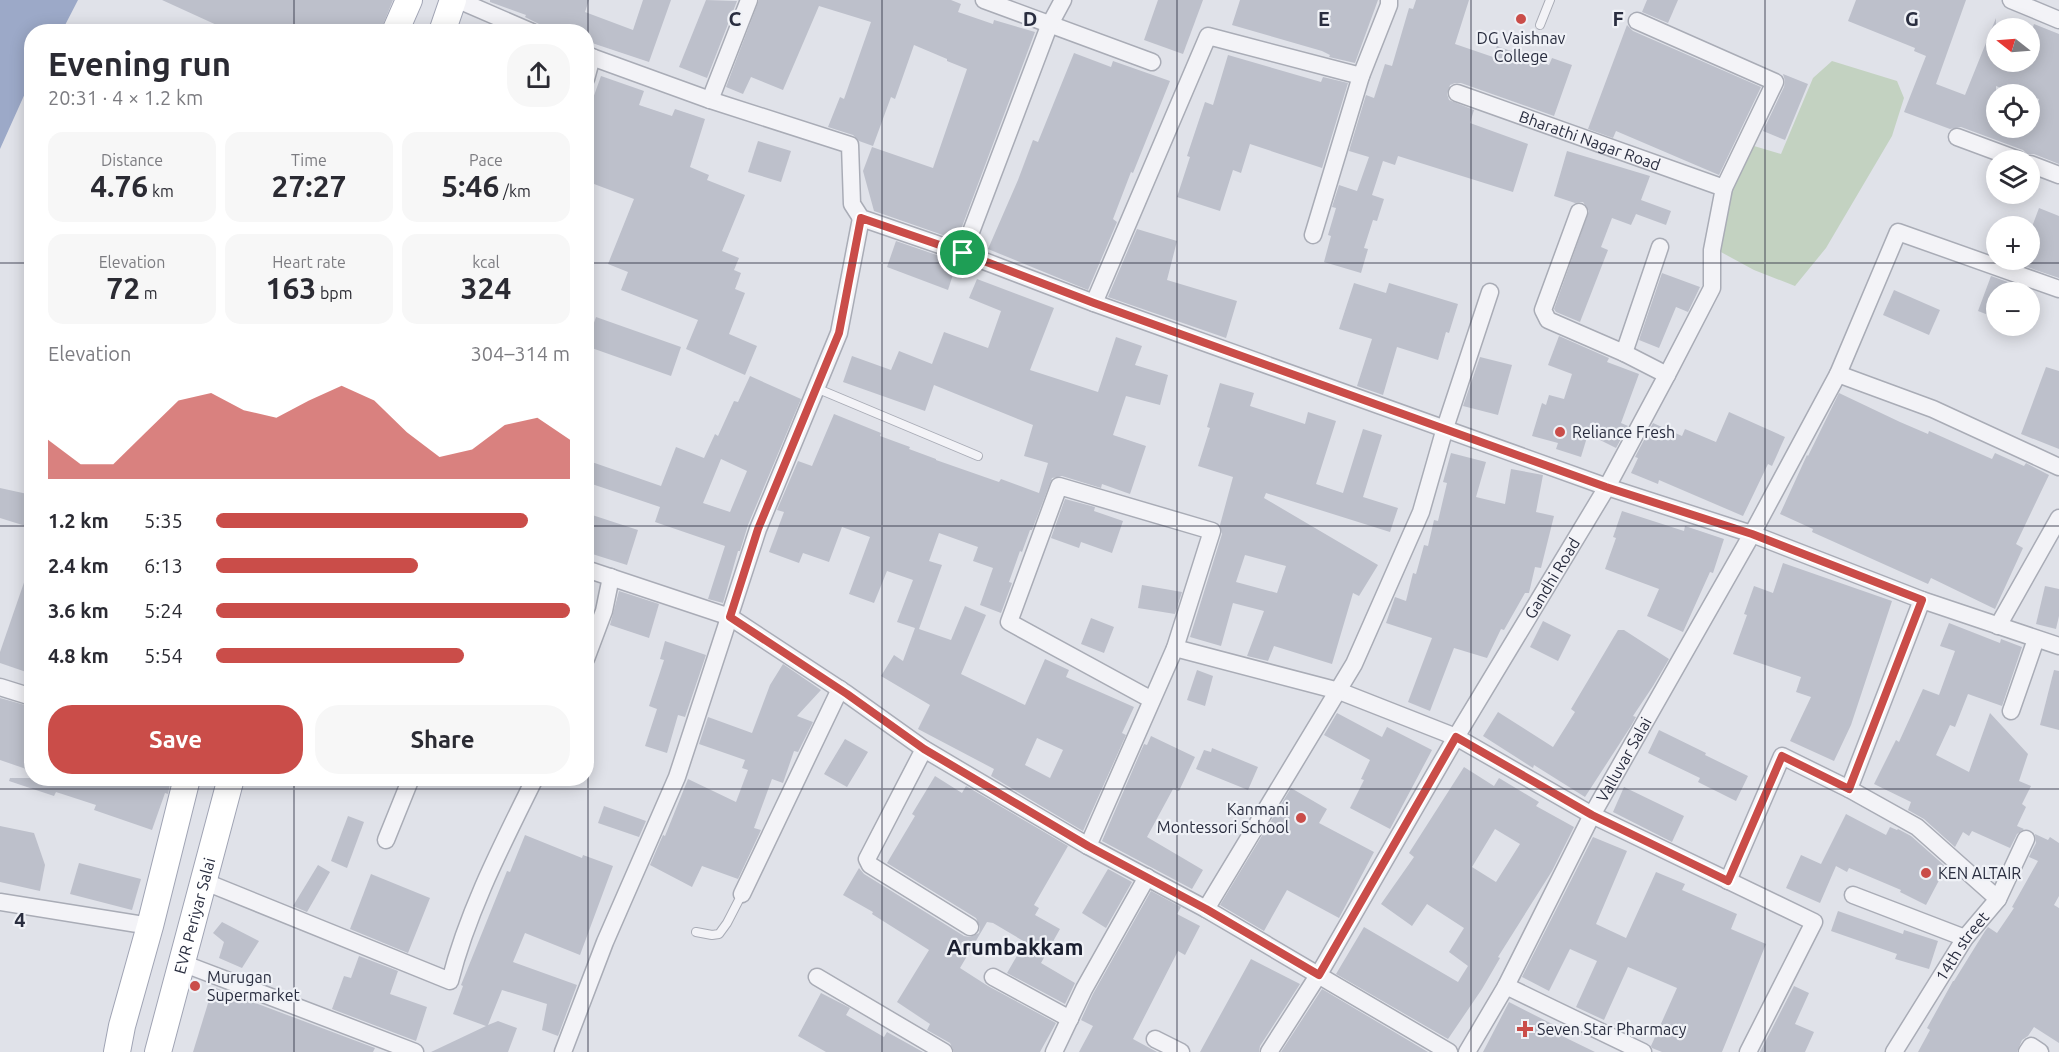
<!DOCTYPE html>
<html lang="en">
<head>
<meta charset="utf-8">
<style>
	body { margin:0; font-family:Ubuntu,sans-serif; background:#f7f7f7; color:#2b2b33; height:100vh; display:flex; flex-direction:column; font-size:22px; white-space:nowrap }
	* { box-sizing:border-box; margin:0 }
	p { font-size:20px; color:#7c7c81 }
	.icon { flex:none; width:33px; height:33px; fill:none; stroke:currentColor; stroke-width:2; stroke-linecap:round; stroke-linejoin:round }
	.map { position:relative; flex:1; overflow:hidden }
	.drawer { position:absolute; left:24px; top:24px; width:570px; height:762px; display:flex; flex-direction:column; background:#fff; border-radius:24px; box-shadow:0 3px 15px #0003 }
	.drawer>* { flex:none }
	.needle { width:39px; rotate:287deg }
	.buttons { position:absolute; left:1986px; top:18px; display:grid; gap:12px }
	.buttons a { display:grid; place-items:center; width:54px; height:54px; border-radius:50%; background:#fff; box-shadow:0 3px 15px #0003; font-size:30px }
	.pin { position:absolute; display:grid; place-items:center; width:51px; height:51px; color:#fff; margin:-26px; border:3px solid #fff; border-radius:50%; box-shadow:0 2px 6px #0007 }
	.round { display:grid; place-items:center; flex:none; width:63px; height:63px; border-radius:24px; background:#f7f7f7 }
	.head { display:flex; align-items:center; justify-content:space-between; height:102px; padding:0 24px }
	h1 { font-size:33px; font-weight:700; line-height:45px }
	.stats { display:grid; grid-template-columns:repeat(3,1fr); gap:9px; height:102px; padding:6px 24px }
	.stats div { display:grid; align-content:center; border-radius:15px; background:#f7f7f7; text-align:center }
	.stats b { font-size:30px; font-weight:700 }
	.stats small { font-size:16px; font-weight:400 }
	.stats p { font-size:16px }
	.chart { height:168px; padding:12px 24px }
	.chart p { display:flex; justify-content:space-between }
	.chart svg { width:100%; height:108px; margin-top:6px; fill:#ca4d49; opacity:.7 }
	.primary-button { display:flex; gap:12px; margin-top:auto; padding:12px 24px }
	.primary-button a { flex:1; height:69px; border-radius:24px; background:#ca4d49; color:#fff; font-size:24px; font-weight:700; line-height:69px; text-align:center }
	.primary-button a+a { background:#f7f7f7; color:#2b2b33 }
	ul { padding:0 24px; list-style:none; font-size:20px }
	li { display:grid; grid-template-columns:96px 72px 1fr; align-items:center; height:45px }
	li i { height:15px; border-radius:8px; background:#ca4d49 }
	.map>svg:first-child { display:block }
	.green { fill:#c3d2c1 }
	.water { fill:#9ca9c8 }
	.building { fill:#bdc0cb; fill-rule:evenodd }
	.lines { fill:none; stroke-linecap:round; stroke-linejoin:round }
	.lane-casing { stroke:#a9acb6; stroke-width:10 }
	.street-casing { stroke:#a9acb6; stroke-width:19 }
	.primary-casing { stroke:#a0a4b4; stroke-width:28 }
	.lane { stroke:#f3f3f7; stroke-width:8 }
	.street { stroke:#f3f3f7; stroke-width:16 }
	.primary { stroke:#fff; stroke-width:26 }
	.route-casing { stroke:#fff; stroke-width:12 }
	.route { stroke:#ca4d49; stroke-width:8 }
	.grid { fill:none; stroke:#292d3f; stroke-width:1.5; stroke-opacity:0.55 }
	.poi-dot { fill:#ca4d49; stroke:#eff1f6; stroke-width:2 }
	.labels { text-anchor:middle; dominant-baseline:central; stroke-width:4.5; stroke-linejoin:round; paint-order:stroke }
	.poi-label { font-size:16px; fill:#292d3f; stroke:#eff1f6; text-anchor:start }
	.street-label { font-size:16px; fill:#292d3f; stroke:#eff1f6 }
	.district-label { font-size:22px; font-weight:bold; fill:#1b1f30; stroke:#eff1f6 }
	.grid-label { font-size:20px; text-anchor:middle; font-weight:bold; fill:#292d3f; stroke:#eff1f6; stroke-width:4.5; stroke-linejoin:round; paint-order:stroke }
</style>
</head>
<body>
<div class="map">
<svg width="2059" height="1052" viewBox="0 0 2059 1052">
	<rect width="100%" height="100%" fill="#e0e2e9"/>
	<path class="green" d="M1832 61 1897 81 1904 98 1892 136 1826 248 1795 286 1754 270 1719 251 1729 190 1754 146 1781 154 1813 78Z"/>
	<path class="water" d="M0 0H78L62 31 32 32 31 80 0 149Z"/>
	<g class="building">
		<path d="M162 0H393L380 32H232Z"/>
		<path d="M490 0H589L585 12 633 30 643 0H671L649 62 586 41V32H559L539 24 525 17 526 15 490 2Z"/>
		<path d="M706 0 737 1 707 78 679 67Z"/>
		<path d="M759 0H951L961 4 958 12 993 24 994 20 1035 32 957 240 874 211 863 171 872 147 933 168 967 69 947 61V59L914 45 895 99 891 97 873 146 859 141 853 135 828 127 840 97 844 99 871 22 819 6 783 90 751 77 743 94 726 87Z"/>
		<path d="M1158 0H1203L1183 54 1144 40Z"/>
		<path d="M1240 0H1378L1355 63 1329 57 1330 55 1322 51 1232 25Z"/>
		<path d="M1416 0H1469L1455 44 1493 57 1497 46 1549 65 1552 58 1572 65 1554 116 1461 83H1455L1450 85 1447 94 1449 100 1474 110 1470 123 1528 144 1513 192 1398 156 1395 165 1383 161 1372 195 1384 199 1377 221 1373 220 1364 248 1368 249 1361 273 1324 262 1331 236 1328 235 1336 208 1332 207 1339 185 1357 191 1369 157 1349 151 1366 95 1374 98 1385 64 1392 66 1409 8 1413 9Z"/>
		<path d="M1647 0H1678L1668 23 1642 12Z"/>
		<path d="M1856 0H1966L1936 84 1965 95 1996 18V62H2030V36L2034 24 2059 34V164L2034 154H2027L2023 150 1961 127 1950 129 1904 112 1926 56 1914 51 1915 48 1848 21ZM1996 86 2003 89 2004 86 2039 99 2030 128H1996Z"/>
		<path d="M1627 25 1633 31 1761 87 1719 175 1616 131 1613 138 1588 129Z"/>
		<path d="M1074 53 1111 67 1113 61 1170 81 1133 173 1131 172 1113 219 1117 222 1088 290 988 249 1018 180 1033 140 1038 142Z"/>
		<path d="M1228 55 1321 82 1323 77 1348 83 1322 168 1250 144 1241 173 1233 170 1220 211 1177 197 1190 157 1187 156 1205 102 1213 105Z"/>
		<path d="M1783 74 1808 84 1785 140 1763 131 1784 87 1785 81Z"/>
		<path d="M601 76 644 91 639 105 672 116 675 109 705 119 690 167 709 175 707 180 745 195 722 251 739 258 734 270 741 273 735 289 745 293 729 334 757 346 745 375 686 349 698 320 621 290 628 272 608 264 634 199 586 181V118Z"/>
		<path d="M758 141 791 151 781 182 748 172Z"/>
		<path d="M1567 151 1650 176 1641 200 1671 211 1666 225 1636 214 1631 225 1612 218 1601 247 1608 250 1580 322 1556 312 1554 309 1589 211 1583 202 1575 203 1554 196Z"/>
		<path d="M2039 208 2059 216V278L2007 260H2030V232Z"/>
		<path d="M1137 229 1177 241 1167 280 1237 301 1226 338 1108 297Z"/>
		<path d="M896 241 957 262 948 290 887 267Z"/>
		<path d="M1662 273 1700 287 1688 312 1676 307 1659 348 1639 340Z"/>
		<path d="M1991 276 2032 291V292H1996V318L1978 311Z"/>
		<path d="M977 279 1054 308 1030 370 1098 392 1116 337 1142 346 1135 365 1168 375 1160 405 1126 396 1113 435 1146 446 1130 494 1102 484 1101 488 1062 476 1052 478 1032 530H1030L1022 552 1020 551 1009 582 1012 583 1001 613 980 605 993 568 973 561 978 547 939 533 929 561 942 565 919 629 951 640 965 606 986 615 961 674 1025 705 1045 659 1069 670 1066 677 1134 707 1122 733 1126 735 1083 831 991 776 994 769 918 729 930 705 881 676 894 655 903 661 915 628 897 622 913 580 887 571 874 603 849 594 870 537 842 527 829 562 803 553 799 563 769 552 784 512 777 510 798 461 812 466 834 414 881 433 880 436 910 447 909 449 936 459V460L999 482 1001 479 1039 493 1048 463 1024 456 1033 425 934 385 925 411 843 382 852 356 891 370 899 351 932 364 944 332 988 348 1001 311 969 298ZM1037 738 1063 750 1050 778 1025 765Z"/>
		<path d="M1354 283 1386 293 1389 283 1458 304 1449 333 1446 332 1438 360 1397 347 1383 395 1357 386 1372 339 1339 329Z"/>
		<path d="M1894 290 1940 310 1929 335 1883 315Z"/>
		<path d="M596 317 681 347 671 376 586 346Z"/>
		<path d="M1559 336 1609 358 1607 362 1639 374 1621 423 1628 426 1616 448 1588 434 1581 457 1556 449 1558 443 1532 436 1542 403 1546 405 1549 395 1564 399 1572 374 1548 365Z"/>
		<path d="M1480 357 1512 365 1498 415 1463 406Z"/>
		<path d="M2046 367 2059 371V449L2021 434Z"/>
		<path d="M750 376 801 399 748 525 740 551H738L723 603 708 599 725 546 655 522 660 507 586 482V460L661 486 676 447 704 458 715 434 718 436 734 401 738 402ZM721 459 747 471 730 512 703 503Z"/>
		<path d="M1220 383 1254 393 1250 406 1305 424 1308 412 1336 421 1316 484 1343 493 1363 429 1382 435 1363 497 1398 508 1390 532 1266 493 1264 498 1378 565 1359 596 1353 593 1332 664 1274 646 1268 661 1247 656 1264 611 1233 603 1221 646 1190 637 1222 534 1220 525 1233 477 1198 466 1210 428 1207 427ZM1245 555 1286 566 1277 593 1236 582Z"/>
		<path d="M1839 393 1900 422 1928 434 1929 431 1992 459 1995 453 2024 466 2026 463 2049 475 2016 544 2023 548 1995 609 1931 578 1928 584 1812 532 1813 529 1780 514 1807 455 1808 456Z"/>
		<path d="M1729 412 1785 437 1772 466 1768 464 1743 516 1659 480 1658 484 1631 473 1638 458 1635 457 1653 423 1682 436 1685 429 1716 442Z"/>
		<path d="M1451 453 1486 462 1476 497 1505 504 1511 469 1543 475 1536 512 1554 516 1541 568 1535 567 1529 593H1525L1504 630 1501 629 1487 658 1454 648 1430 711 1408 702 1432 638 1386 623 1395 597 1406 601 1413 573 1416 574 1424 545 1428 546 1434 520 1438 521 1447 483 1443 482Z"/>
		<path d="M0 488 32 495V528L0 518Z"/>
		<path d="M1065 499 1095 507 1094 511 1123 521 1112 553 1081 542 1079 548 1051 538Z"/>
		<path d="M1622 511 1684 531 1685 526 1724 539 1713 573 1710 572 1683 632 1647 616 1659 589 1605 569 1616 538 1613 537Z"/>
		<path d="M586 513 638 530 627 565 586 552Z"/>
		<path d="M1783 563 1892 601 1851 725 1834 761 1790 741 1811 697 1796 692 1801 677 1733 654 1747 615 1744 614 1754 586 1773 593Z"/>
		<path d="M29 568H32V674L0 663V652Z"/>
		<path d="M1142 585 1182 592 1175 614 1138 608Z"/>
		<path d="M2045 586 2059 589V616L2056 629 2036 624Z"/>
		<path d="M619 591 659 604 649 638 610 625Z"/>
		<path d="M1091 618 1114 627 1104 653 1081 644Z"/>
		<path d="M1543 621 1571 635 1558 661 1530 647Z"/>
		<path d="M1949 623 2000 643 2001 639 2022 647 2002 706 1968 694 1955 727 1950 725 1936 755 1969 772 1990 713 2028 754 2019 781 2031 786 2022 804 2026 807 2017 826 2024 829 2017 834 2010 848 1972 831 1969 836 1963 832 1955 847 1924 819 1908 810 1911 802 1874 784 1896 740 1899 742 1923 689 1939 695 1955 651 1940 646Z"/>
		<path d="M1618 630H1624L1669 659 1653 686 1633 716 1636 717 1631 726 1585 797 1534 765 1533 768 1483 736 1498 712 1553 747 1575 712 1571 709Z"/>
		<path d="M665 641 706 655 685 717 678 715 667 753 645 746 657 709 649 706 664 660 660 659Z"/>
		<path d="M783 664 821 690 797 716 813 722 798 752 794 751 783 783 772 779 754 828 761 830 738 879 702 866 692 887 650 865 663 835 665 836 688 779 736 802 748 770 742 768 745 760 699 744 708 717 752 733 770 685Z"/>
		<path d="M1197 670 1213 676 1205 706 1187 700Z"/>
		<path d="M2054 670 2059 671V730L2040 725Z"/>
		<path d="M0 698 32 707V771L0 760Z"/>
		<path d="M1337 713 1382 737 1387 727 1432 750 1390 829 1350 808 1364 780 1361 779 1370 760 1324 735Z"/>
		<path d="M1659 730 1706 753 1705 755 1748 776 1736 801 1698 782 1700 778 1648 753Z"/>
		<path d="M1151 736 1195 757 1179 791 1173 789 1147 837 1203 870 1192 889 1102 841 1144 744 1147 745Z"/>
		<path d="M845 739 868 752 847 787 824 774Z"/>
		<path d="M1212 748 1258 767 1248 790 1196 769 1204 750 1211 752Z"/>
		<path d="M1464 767 1494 786 1499 778 1539 802 1536 806 1574 827 1552 871 1498 957 1500 958 1482 989 1448 1039 1336 974 1364 927 1458 982 1468 966 1449 952 1464 928 1427 904 1412 926 1381 904 1414 857 1409 853ZM1495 829 1520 844 1496 882 1472 867Z"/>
		<path d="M935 776 962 793 966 786 1068 846 1034 905 1039 908 1035 915 1060 929 1041 963 1075 983 1065 1004 1007 973 1025 942 993 923 987 922 960 968 988 986 1056 1023 1040 1052H954L950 1043 927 1030 930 1024 897 1002 929 950 872 914 873 912 843 895 859 868 864 874 964 936 970 937 979 933 980 927 976 918 887 863 915 816 912 814Z"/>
		<path d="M10 778H171L168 794 165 793 152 830 94 810 96 805 56 792 54 796 9 781Z"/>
		<path d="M1624 787 1684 816 1672 842 1613 812Z"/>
		<path d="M1291 788 1327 809 1319 823 1374 852 1339 918 1287 890 1264 931 1220 905Z"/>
		<path d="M604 806 646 821 639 837 598 823Z"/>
		<path d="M1846 814 1886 835 1890 827 1897 830 1898 829 1911 836 1946 867 1926 905 1900 892 1901 890 1849 868 1847 872 1836 866 1820 903 1786 888 1801 855 1821 864Z"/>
		<path d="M348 816 364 822 347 868 331 861Z"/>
		<path d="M0 826 34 833 45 865 40 891 0 882Z"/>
		<path d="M2035 834 2048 840 2050 837 2059 843V896L2054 905 2059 908V1043L2034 1027 2028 1036 2022 1040 2017 1052H1918L1930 1030 1927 1028 1953 981H1954L1985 931 1988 927 1997 933 2014 908 2012 907 2038 861 2029 857 2036 843Z"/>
		<path d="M525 835 582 858 583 855 613 866 580 955 525 933 513 962 577 985 558 1036 542 1030 547 1004 502 990 488 1025 498 1021 517 1028 508 1052H431L486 1026 453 1014 463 986 461 985 507 871 510 872Z"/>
		<path d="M1593 837 1627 851 1596 924 1626 938 1656 872 1685 884 1682 890 1737 914 1731 929 1766 944 1722 1052H1662L1652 1048 1651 1046 1677 988 1628 967 1604 1020 1576 1007 1597 961 1570 949 1549 991 1522 977Z"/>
		<path d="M79 863 141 879 132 910 70 894Z"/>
		<path d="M318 865 330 872 307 912 293 906Z"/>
		<path d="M1108 869 1132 882 1106 928 1082 913Z"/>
		<path d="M371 874 430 898 408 953 350 929Z"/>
		<path d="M1151 891 1181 907 1177 914 1200 926 1185 955 1178 951 1133 1039 1157 1052H1079L1093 1026 1081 1020 1093 994Z"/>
		<path d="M1838 911 1903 934 1904 930 1938 941 1929 969 1895 959 1897 954 1831 931Z"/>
		<path d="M222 922 259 941 242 968 219 958 224 942 213 933Z"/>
		<path d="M359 956 398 971 390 994 427 1007 416 1041 332 1009 344 976 351 978Z"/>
		<path d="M1251 959 1300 984 1260 1046 1259 1052H1200Z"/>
		<path d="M1794 986 1809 993 1795 1024 1814 1032 1805 1052H1760Z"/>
		<path d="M213 987 375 1048 373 1052H193Z"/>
		<path d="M1322 989 1428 1052H1281Z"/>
		<path d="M821 993 850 1008 846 1015 884 1037 887 1032 923 1052H826L798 1036Z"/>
		<path d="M1509 1002 1560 1028 1558 1034 1595 1052H1483Z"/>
	</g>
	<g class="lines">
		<g class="lane-casing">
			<g id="lane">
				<path d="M1540 25 1550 0"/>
				<path d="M816 388 978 456"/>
				<path d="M696 932 712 935 719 934 727 923 742 894"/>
			</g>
		</g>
		<g class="street-casing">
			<g id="street">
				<path d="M458 0 532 32"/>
				<path d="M984 0 1152 62"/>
				<path d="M2011 0 2059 20"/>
				<path d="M586 55 710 100 850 145 852 204 861 218 963 253 1094 303 1607 487 1752 534 1922 600 2059 646"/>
				<path d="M586 79 592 57"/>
				<path id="s1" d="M1457 93 1724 188"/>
				<path d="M710 100 749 0"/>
				<path d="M1957 137 2019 160"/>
				<path d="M2030 164 2059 175"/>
				<path d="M1579 212 1543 310 1548 320 1624 353 1667 375"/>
				<path d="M1313 235 1361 76 1389 5V0"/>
				<path d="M963 253 1049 26 1063 0"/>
				<path d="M1094 303 1208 36 1361 76"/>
				<path d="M1624 353 1660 247"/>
				<path d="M1838 374 1898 232 2059 289"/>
				<path d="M586 569 730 617 847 694 924 749 1088 846 1206 909 1449 1052"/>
				<path d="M1998 626 2059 518"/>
				<path d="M1175 648 1339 691 1456 737 1592 815 1814 922 1748 1052"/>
				<path d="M586 659 604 611 611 577"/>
				<path d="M0 687 32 697"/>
				<path d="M2011 711 2036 639"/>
				<path d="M924 749 867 859 870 865 970 927"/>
				<path d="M1849 789 1917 827 1998 899"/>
				<path d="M386 840 411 778"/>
				<path d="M1088 846 1175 648 1212 531 1059 486 1009 622 1152 700"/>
				<path d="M203 881 450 981C468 910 503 843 535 778"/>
				<path d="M1728 881 1782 756 1849 789 1922 600"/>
				<path d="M742 894 840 689"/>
				<path d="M1853 895 1965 938"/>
				<path d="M0 902 150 926"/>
				<path d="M1206 909 1354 664 1421 512 1445 428 1490 292"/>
				<path d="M182 963 415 1052"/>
				<path d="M817 977 944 1052"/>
				<path d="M993 977 1070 1019"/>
				<path d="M1506 986 1643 1052"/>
				<path d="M1155 1039 1181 1052"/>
				<path d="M563 1052 605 942 677 777 758 529 839 333 861 218"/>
				<path d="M1054 1052 1084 989 1147 877"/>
				<path id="s2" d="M1269 1052 1319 974 1456 737 1607 487 1667 375 1712 288V250L1724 188 1775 82 1637 21"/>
				<path id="s3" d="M1467 1052 1506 986 1592 815 1752 534 1838 374 1933 409 2059 467"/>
				<path id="s4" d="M1894 1052 1965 938 1998 899 2026 839"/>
				<path d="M2027 1052 2031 1046 2040 1052"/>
			</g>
		</g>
		<g class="primary-casing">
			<g id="primary">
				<path d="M395 32 409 0"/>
				<path d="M442 32 453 0"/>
				<path d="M117 1052 122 1026 150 926 187 778"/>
				<path id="s5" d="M158 1052 231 778"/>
			</g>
		</g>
		<use href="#lane" class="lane"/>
		<use href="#street" class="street"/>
		<use href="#primary" class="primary"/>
	</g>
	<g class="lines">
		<g class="route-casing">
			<path id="route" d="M861 218 963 253 1094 303 1606 487 1752 534 1922 600 1849 789 1782 756 1728 881 1592 815 1456 737 1319 975 1206 909 1088 846 924 749 847 694 730 617 758 529 839 333Z"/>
		</g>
		<use href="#route" class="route"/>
	</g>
	<path class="grid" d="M294 0V32M588 0V1052M882 0V1052M1177 0V1052M1471 0V1052M1765 0V1052M0 263H32M586 263H2059M0 526H32M586 526H2059M294 778V1052M0 789H2059"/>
	<g class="poi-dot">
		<circle cx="1521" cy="19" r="6"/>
		<circle cx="1560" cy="432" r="6"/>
		<circle cx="1301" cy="818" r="6"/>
		<circle cx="1926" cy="873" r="6"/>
		<circle cx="195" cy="986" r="6"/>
		<path d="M1522 1020h6v6h6v6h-6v6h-6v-6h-6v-6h6z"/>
	</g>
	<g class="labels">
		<g class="poi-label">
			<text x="1521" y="38" text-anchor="middle">DG Vaishnav<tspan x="1521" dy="18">College</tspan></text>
			<text x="1572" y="432">Reliance Fresh</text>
			<text x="1289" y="809" text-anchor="end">Kanmani<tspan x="1289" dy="18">Montessori School</tspan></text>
			<text x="1938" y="873">KEN ALTAIR</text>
			<text x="207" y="977">Murugan<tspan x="207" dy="18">Supermarket</tspan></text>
			<text x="1537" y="1029">Seven Star Pharmacy</text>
		</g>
		<g class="street-label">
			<text stroke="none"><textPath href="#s1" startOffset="141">Bharathi Nagar Road</textPath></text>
			<text stroke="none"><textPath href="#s2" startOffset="552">Gandhi Road</textPath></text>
			<text stroke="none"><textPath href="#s3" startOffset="332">Valluvar Salai</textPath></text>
			<text stroke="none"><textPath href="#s5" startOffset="141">EVR Periyar Salai</textPath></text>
			<text stroke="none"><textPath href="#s4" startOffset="126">14th street</textPath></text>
		</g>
		<g class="district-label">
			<text x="1015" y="946">Arumbakkam</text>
		</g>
	</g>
	<g class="grid-label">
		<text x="735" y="26">C</text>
		<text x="1030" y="26">D</text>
		<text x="1324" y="26">E</text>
		<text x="1618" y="26">F</text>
		<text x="1912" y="26">G</text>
		<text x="20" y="927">4</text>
	</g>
</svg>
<div class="buttons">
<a><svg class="needle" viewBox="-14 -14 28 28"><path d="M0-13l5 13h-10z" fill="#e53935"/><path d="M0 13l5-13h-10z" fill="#7c7c81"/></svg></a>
<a><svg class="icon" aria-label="locate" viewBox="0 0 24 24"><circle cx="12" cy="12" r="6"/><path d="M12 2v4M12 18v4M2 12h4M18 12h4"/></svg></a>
<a><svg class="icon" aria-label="layers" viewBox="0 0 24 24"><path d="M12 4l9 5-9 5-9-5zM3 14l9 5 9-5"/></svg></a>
<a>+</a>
<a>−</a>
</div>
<div class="pin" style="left:963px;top:253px;background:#1e9e55"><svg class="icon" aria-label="arrive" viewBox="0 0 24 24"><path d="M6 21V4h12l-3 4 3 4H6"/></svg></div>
<section class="drawer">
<div class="head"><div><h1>Evening run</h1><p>20:31 · 4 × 1.2 km</p></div><a class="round"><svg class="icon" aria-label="share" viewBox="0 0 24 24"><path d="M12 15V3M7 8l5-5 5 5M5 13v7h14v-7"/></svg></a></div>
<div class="stats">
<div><p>Distance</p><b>4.76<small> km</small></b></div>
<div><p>Time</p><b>27:27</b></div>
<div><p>Pace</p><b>5:46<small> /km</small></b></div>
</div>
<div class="stats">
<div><p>Elevation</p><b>72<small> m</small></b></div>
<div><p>Heart rate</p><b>163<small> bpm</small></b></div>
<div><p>kcal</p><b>324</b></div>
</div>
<div class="chart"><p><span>Elevation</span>304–314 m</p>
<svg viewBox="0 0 160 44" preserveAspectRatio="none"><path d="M0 44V28L10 38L20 38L30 25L40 12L50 9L60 16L70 19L80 12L90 6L100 12L110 25L120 35L130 32L140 22L150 19L160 28V44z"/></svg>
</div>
<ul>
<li><b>1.2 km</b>5:35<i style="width:88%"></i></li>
<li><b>2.4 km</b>6:13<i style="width:57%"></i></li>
<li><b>3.6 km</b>5:24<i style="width:100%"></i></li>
<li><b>4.8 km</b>5:54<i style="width:70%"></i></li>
</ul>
<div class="primary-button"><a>Save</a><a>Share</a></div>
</section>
</div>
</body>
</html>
